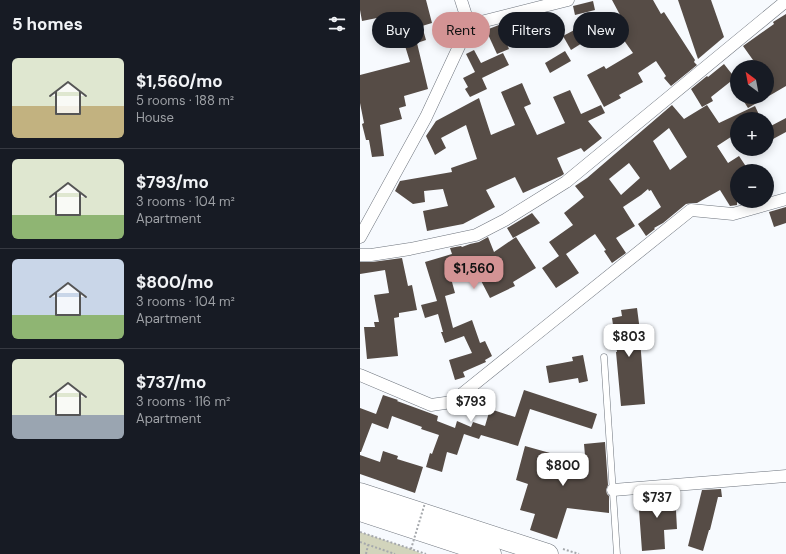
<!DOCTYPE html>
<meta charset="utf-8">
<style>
:root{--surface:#171b24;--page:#20242c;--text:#f1f3f6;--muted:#9ea1a6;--line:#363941;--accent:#d39394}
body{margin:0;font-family:"DM Sans",sans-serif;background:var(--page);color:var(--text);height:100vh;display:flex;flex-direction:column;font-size:15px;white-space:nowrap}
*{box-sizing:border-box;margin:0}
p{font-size:13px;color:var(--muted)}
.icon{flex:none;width:22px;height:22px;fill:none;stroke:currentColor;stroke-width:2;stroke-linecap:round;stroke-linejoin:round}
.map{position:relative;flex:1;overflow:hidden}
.drawer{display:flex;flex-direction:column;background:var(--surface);width:360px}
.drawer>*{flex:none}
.banner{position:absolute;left:12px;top:12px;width:354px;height:36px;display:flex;gap:8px}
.needle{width:26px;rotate:328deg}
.controls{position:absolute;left:370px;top:60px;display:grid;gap:8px}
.controls a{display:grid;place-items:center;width:44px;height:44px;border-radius:50%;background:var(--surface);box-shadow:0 2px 10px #0003;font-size:20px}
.price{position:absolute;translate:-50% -34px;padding:0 9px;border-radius:8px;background:#fff;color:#222;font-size:13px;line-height:26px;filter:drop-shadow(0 1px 2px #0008)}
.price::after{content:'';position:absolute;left:50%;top:24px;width:12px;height:9px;margin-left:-6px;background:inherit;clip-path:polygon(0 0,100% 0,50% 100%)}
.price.current{background:var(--accent);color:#111}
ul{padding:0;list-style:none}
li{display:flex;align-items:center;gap:12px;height:100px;padding:0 12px}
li+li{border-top:1px solid var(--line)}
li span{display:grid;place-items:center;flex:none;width:112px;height:80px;border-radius:6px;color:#555}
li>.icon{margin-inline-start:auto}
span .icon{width:48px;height:48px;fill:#fffc;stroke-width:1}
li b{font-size:17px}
h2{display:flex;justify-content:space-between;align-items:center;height:48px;padding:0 12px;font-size:17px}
.chip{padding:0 14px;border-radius:18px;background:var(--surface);box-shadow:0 2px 10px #0003;font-size:14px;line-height:36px}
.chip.current{background:var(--accent);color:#111}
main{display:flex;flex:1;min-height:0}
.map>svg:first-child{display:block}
</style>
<main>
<section class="drawer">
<h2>5 homes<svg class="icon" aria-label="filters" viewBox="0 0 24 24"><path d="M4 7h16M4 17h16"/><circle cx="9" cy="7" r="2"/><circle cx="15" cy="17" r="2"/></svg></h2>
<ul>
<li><span style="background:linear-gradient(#dfe7d0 60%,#c2b280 0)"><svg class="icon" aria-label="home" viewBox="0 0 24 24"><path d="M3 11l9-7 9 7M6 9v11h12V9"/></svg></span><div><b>$1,560/mo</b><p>5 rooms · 188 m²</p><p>House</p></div></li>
<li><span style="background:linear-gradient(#dfe7d0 70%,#8fb573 0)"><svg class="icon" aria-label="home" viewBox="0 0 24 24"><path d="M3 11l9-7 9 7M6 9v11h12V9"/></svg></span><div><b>$793/mo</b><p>3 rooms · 104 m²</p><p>Apartment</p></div></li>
<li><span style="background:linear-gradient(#c9d6e8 70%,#8fb573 0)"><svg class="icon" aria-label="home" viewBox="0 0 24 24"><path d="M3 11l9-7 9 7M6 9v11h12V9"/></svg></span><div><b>$800/mo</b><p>3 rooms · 104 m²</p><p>Apartment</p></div></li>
<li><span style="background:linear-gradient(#dfe7d0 70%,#9aa5b1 0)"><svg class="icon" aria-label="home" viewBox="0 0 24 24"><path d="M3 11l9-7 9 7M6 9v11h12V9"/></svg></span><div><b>$737/mo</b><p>3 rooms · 116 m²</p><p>Apartment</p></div></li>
</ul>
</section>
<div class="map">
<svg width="426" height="554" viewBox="0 0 426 554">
<rect width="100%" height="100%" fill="#f7fafe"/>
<polygon fill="#d2d4bc" points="0,532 51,549 62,554 0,554"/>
<g fill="#564c46" fill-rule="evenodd">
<polygon points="0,0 66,0 72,23 62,26 66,40 57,43 68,89 44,96 46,106 39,108 42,119 20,125 24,156 12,157 9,140 6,140 2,124 4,123 0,103 0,75 50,62 42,36 43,36 37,14 2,21 0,10"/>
<polygon points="252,0 293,0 301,14 304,12 335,60 334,62 337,65 311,86 304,78 306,76 296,61 278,73 283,82 259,95 261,98 244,107 227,75 244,66 246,69 273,53 258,32 266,26"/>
<polygon points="318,0 351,0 364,37 338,59"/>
<polygon points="233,1 235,10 215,15 213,6"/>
<polygon points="426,14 426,86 388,108 381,97 407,97 407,67 398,67 383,46 414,24 413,22"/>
<polygon points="181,15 183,26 160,31 158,20"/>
<polygon points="139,25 149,49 137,54 126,30"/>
<polygon points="220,27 227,40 211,50 203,36"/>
<polygon points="114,50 121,63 143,53 149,65 122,78 127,89 110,97 105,89 108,87 103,78 115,72 106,54"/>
<polygon points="205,51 211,61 190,73 185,63"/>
<polygon points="364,64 375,78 351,97 353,101 342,107 331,89 347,76 348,77"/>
<polygon points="162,83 171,104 164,107 177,135 205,123 193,97 210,90 221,114 241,105 245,113 228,121 242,138 224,152 221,148 197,158 204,174 201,176 163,193 155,177 126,190 135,207 103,224 67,231 63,211 88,206 83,189 64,191 65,202 53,204 35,191 40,181 92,172 91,168 117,159 106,125 81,138 86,148 75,155 66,136 76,121 119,98 131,135 155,125 141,92"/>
<path d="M312,105L324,119L347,105L359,123L395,106L401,119H377V133L357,146L368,163L379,156L389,171H377V205L370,206L360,190L337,203H332L326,204L303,223L294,228L295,229L286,236L278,224L301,207L291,190L289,191L288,189L281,195L263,207L275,226L256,238L266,253L252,263L244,251L246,250L235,234L206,254L219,273L196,288L182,268L199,256L189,242L213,225L204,213L224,197L215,186L227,178ZM309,128L327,157L310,170L293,141ZM269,163L280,178L261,195L249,179Z"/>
<polygon points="426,118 426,132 413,139 412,137 407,139 407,128"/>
<polygon points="426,207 426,223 414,227 409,212"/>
<polygon points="172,213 180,223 153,238 147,228"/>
<polygon points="128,237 134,252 156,237 176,268 153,282 155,286 130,298 117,273 92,282 95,293 85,296 93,328 112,320 120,343 125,341 132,356 125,360 126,362 103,372 105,377 95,380 89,360 112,353 104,336 85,343 81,332 83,332 78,314 65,318 61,305 77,301 65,262 92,254 90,248 101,246 102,247 110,244 119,242"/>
<polygon points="42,258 48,286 52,285 57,310 39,313 39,317 34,318 38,356 7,359 4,327 15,327 14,322 19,322 14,295 29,293 25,270 0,274 0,262 12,262"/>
<polygon points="277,308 281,339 280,339 285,404 261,406 256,352 257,352 252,318 262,316 261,310"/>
<polygon points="223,355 228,381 219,383 218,378 189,383 186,366 213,361 212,357"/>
<polygon points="164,390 237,414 232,429 170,409 158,446 121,435 119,439 104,434 97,455 87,452 82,472 66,467 70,453 72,454 79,435 61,429 62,427 32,416 28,429 12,423 1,452 0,452 0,408 16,414 23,395 38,400 37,401 78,416 77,421 95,428 97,421 111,427 113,422 125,426 130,409 155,417"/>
<polygon points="245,442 248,485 246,490 247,494 249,496 249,513 207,508 197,539 170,530 175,514 160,510 168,484 156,480 165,446 190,453 189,456 226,467 224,444"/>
<polygon points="23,451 38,456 37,459 63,467 55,493 0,474 0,455 20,462"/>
<polygon points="361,489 362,497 358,497 350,530 349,530 343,551 328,546 342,490"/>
<polygon points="315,492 317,529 304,530 305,549 282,551 278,496"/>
</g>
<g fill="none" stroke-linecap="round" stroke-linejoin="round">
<defs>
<polyline id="service" points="244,357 257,554"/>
<g id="minor">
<polyline points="109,25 208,0"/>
<polyline points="0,237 66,117 109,25 101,0"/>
<polyline points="0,255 11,255 50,249 116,235 145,220 206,182 426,1"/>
<polyline points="0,375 71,405 92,402 331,210 373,214 426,199"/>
<polyline points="253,490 426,476"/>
</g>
<g id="trunk">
<polyline points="0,493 188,554"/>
<polyline points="0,511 131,554"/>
</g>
</defs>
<use href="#service" stroke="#6e747d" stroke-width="7"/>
<use href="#minor" stroke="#6e747d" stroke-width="13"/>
<use href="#trunk" stroke="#6e747d" stroke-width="21"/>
<g stroke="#a5a8ac" stroke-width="2" stroke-dasharray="2 2" stroke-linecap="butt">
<polyline points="0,532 66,554"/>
<polyline points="0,542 35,554"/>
<polyline points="203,549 219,554"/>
<polyline points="6,554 8,545"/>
</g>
<use href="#service" stroke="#fff" stroke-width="6"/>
<use href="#minor" stroke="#fff" stroke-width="12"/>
<use href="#trunk" stroke="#fff" stroke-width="20"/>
<polyline stroke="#a5a8ac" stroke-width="2" stroke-dasharray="2 2" stroke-linecap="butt" points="51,549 65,503"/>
</g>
</svg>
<div class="controls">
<a><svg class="needle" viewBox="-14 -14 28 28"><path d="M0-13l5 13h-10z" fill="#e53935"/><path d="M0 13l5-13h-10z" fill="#9ea1a6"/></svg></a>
<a>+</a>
<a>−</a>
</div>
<b class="price current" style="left:114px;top:290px">$1,560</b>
<b class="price" style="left:269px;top:358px">$803</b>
<b class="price" style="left:111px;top:423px">$793</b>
<b class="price" style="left:203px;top:487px">$800</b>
<b class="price" style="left:297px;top:519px">$737</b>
<div class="banner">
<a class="chip">Buy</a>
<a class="chip current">Rent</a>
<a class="chip">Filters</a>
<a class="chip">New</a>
</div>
</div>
</main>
